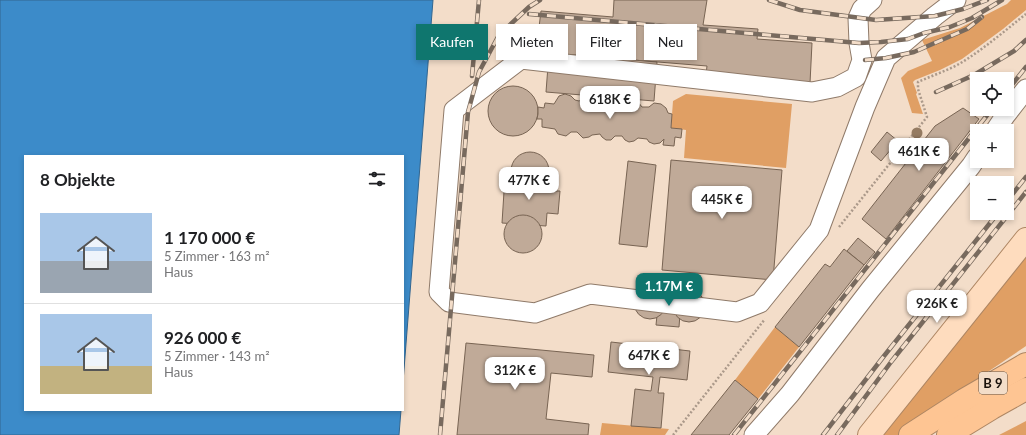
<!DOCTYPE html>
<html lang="de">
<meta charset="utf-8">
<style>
:root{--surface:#fff;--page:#f2f2f2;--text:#202124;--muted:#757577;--line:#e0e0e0;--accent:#0f766e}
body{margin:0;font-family:Lato,sans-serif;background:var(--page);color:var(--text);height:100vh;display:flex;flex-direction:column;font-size:15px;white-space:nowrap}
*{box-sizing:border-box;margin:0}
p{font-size:13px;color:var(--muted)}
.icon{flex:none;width:22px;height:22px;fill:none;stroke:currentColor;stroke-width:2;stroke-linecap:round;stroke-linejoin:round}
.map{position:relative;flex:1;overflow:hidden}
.panel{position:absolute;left:24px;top:155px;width:380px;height:256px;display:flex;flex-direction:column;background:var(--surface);border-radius:0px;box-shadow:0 2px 6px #0003}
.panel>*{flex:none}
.banner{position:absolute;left:416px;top:24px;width:380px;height:36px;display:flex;gap:8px}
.buttons{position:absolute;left:970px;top:72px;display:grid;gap:8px}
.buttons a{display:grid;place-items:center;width:44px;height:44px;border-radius:0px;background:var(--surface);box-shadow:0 2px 6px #0003;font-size:20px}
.price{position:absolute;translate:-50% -34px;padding:0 9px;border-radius:8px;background:#fff;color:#222;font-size:13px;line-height:26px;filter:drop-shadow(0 1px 2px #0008)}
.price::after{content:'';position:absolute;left:50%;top:24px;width:12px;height:9px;margin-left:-6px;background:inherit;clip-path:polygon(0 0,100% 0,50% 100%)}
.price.current{background:var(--accent);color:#fff}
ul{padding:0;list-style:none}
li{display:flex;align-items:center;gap:12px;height:100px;padding:0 16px}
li+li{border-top:1px solid var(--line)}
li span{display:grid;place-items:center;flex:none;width:112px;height:80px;border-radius:0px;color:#555}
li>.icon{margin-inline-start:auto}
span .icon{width:48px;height:48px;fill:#fffc;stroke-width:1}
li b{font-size:17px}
h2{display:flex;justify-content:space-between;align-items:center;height:48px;padding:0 16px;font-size:17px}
.tag{padding:0 14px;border-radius:0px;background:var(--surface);box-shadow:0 2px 6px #0003;font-size:14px;line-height:36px}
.tag.current{background:var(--accent);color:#fff}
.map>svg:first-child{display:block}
</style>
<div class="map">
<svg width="1026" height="435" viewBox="0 0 1026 435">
<rect width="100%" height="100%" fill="#f3ddc9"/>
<g fill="#e09f64">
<polygon points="1011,0 1026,0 1026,10 1003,29 962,59 940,70 915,80 913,82 917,93 916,94 923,114 912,113 901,78 908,71 932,61 922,40 960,28 1007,4"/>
<polygon points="686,94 792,104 786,168 684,158 686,130 671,128 673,101"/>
<polygon points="1026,252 1026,346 930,411 898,435 883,435"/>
<polygon points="775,327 799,347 758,399 735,380"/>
<polygon points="1026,421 1026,435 999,435"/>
<polygon points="602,423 669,429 665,435 600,435"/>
</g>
<polygon fill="#3c8bc9" stroke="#326690" points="0,0 433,0 403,382 403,156 25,156 25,410 401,410 399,435 0,435"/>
<g fill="#c0aa98" stroke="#786453">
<polygon points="614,0 707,0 703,25 758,29 757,39 812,43 810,83 706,74 707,66 536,52 541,11 613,17"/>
<polygon points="549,53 657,62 654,101 546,92"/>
<circle cx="513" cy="111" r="25"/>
<polygon points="565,94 571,96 575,100 579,101 585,98 591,97 595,99 597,102 603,103 606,99 610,99 615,100 619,105 625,105 628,102 634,101 638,102 642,107 649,107 654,103 661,104 666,108 668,113 672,114 671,128 682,129 681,138 675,137 674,146 663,145 664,139 660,143 654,144 649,142 647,139 638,138 634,141 629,142 625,140 622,136 615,136 611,140 606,140 602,137 600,134 592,135 589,137 583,138 577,132 571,132 566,136 558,134 555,129 542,127 542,119 537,119 538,114 538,107 544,108 545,103 554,104 559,96"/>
<polygon points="963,108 979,119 886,239 862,219 935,126"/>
<polygon points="887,132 898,141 881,161 871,152"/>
<circle cx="530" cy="171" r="19"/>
<polygon points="671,160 782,170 773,280 662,270"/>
<polygon points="628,161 656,165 647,247 619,244"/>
<polygon points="505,176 550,179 550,191 560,191 558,214 547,213 546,226 502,223"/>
<circle cx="523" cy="234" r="19"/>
<polygon points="858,238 875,252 864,265 847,251"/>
<polygon points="844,249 864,265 799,347 775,327 825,264 830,267"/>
<polygon points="660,286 682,288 679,327 656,325"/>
<circle cx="650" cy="303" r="16"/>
<circle cx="689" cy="306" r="16"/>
<polygon points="611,342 690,351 687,380 660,377 658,393 664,393 661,428 631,426 635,389 651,391 653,377 608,372"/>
<polygon points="466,343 594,355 592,377 551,373 546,419 589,424 588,435 457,435"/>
<polygon points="735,380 758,399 729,435 691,435"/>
</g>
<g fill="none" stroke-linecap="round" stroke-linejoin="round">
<defs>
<g id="minor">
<polyline points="872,0 862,9 858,18 859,43 862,60 856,77 837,87 812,92 521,59 454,110 439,292 449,302 535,313 590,294 737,312 760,303 819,230 865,107 886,58 935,16 956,0"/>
<polyline points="995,131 1005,116 1026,89"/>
<polyline points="754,435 790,394 870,290 971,166 977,157"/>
</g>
<polyline id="major" points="869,435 1026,239"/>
<g id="highway">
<polyline points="910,435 964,400 1026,364"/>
<polyline points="948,435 992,408 1026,389"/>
</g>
</defs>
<use href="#minor" stroke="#8f7a69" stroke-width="21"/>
<use href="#major" stroke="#ae8663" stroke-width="24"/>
<use href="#highway" stroke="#ae8663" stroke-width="24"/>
<g stroke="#ab998a" stroke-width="2.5" stroke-dasharray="2 2" stroke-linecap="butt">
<path d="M839,227L927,117L918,89V82C933,75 950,70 964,61C986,47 1006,30 1026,14"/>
<polyline points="673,435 765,319"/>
</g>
<use href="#minor" stroke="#fff" stroke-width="19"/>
<use href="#major" stroke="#fedcbe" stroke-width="22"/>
<use href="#highway" stroke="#fec593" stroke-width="22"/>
<defs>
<g id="rail">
<polyline points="769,0 800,10 876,20 935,16 963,9 987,0"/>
<polyline points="529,14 859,43 881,42 908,39 924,33 950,27 972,18 1002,0"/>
<polyline points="865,60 886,58 914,52 967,29 982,17"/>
<polyline points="472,76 479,0"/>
<polyline points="1007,91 1026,67"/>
<polyline points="936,92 974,75 1014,51 1026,40"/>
<polyline points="1007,201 1026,177"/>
<polyline points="440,435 468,112 479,72 499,35 529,7 540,0"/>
<polyline points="734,435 992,109"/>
<polyline points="823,435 884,356 998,213"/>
<polyline points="837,435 891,362 1026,192"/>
</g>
</defs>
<use href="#rail" stroke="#786a5e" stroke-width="4.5"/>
<use href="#rail" stroke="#f3ddc9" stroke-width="3" stroke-dasharray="9" stroke-linecap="butt"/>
</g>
<circle fill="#957b62" cx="917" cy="133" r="5.5"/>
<g text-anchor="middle" stroke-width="4" stroke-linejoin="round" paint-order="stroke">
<rect fill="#f3ddc9" stroke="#5a4e44" stroke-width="1" x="979" y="372" width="28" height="22" rx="3"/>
<g font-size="13" font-weight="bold" fill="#19110b">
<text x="993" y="388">B 9</text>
</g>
</g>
</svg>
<div class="buttons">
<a><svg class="icon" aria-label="locate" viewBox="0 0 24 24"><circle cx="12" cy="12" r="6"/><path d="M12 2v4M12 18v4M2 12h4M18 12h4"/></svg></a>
<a>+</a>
<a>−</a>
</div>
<b class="price" style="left:610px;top:120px">618K €</b>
<b class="price" style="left:919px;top:172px">461K €</b>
<b class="price" style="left:529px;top:201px">477K €</b>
<b class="price" style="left:722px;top:220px">445K €</b>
<b class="price current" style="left:669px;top:307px">1.17M €</b>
<b class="price" style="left:937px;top:324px">926K €</b>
<b class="price" style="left:649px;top:376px">647K €</b>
<b class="price" style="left:515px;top:391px">312K €</b>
<div class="banner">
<a class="tag current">Kaufen</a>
<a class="tag">Mieten</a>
<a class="tag">Filter</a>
<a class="tag">Neu</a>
</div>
<section class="panel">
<h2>8 Objekte<svg class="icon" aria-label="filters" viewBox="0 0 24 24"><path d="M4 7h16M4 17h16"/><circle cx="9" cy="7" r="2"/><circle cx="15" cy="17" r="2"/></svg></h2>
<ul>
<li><span style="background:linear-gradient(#a9c7e8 60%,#9aa5b1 0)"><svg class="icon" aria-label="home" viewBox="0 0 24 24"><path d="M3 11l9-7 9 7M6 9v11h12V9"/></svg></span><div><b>1 170 000 €</b><p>5 Zimmer · 163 m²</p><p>Haus</p></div></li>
<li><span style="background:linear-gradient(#a9c7e8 65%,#c2b280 0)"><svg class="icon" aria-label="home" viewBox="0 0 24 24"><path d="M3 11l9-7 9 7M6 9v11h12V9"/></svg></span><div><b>926 000 €</b><p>5 Zimmer · 143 m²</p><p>Haus</p></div></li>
</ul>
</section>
</div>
